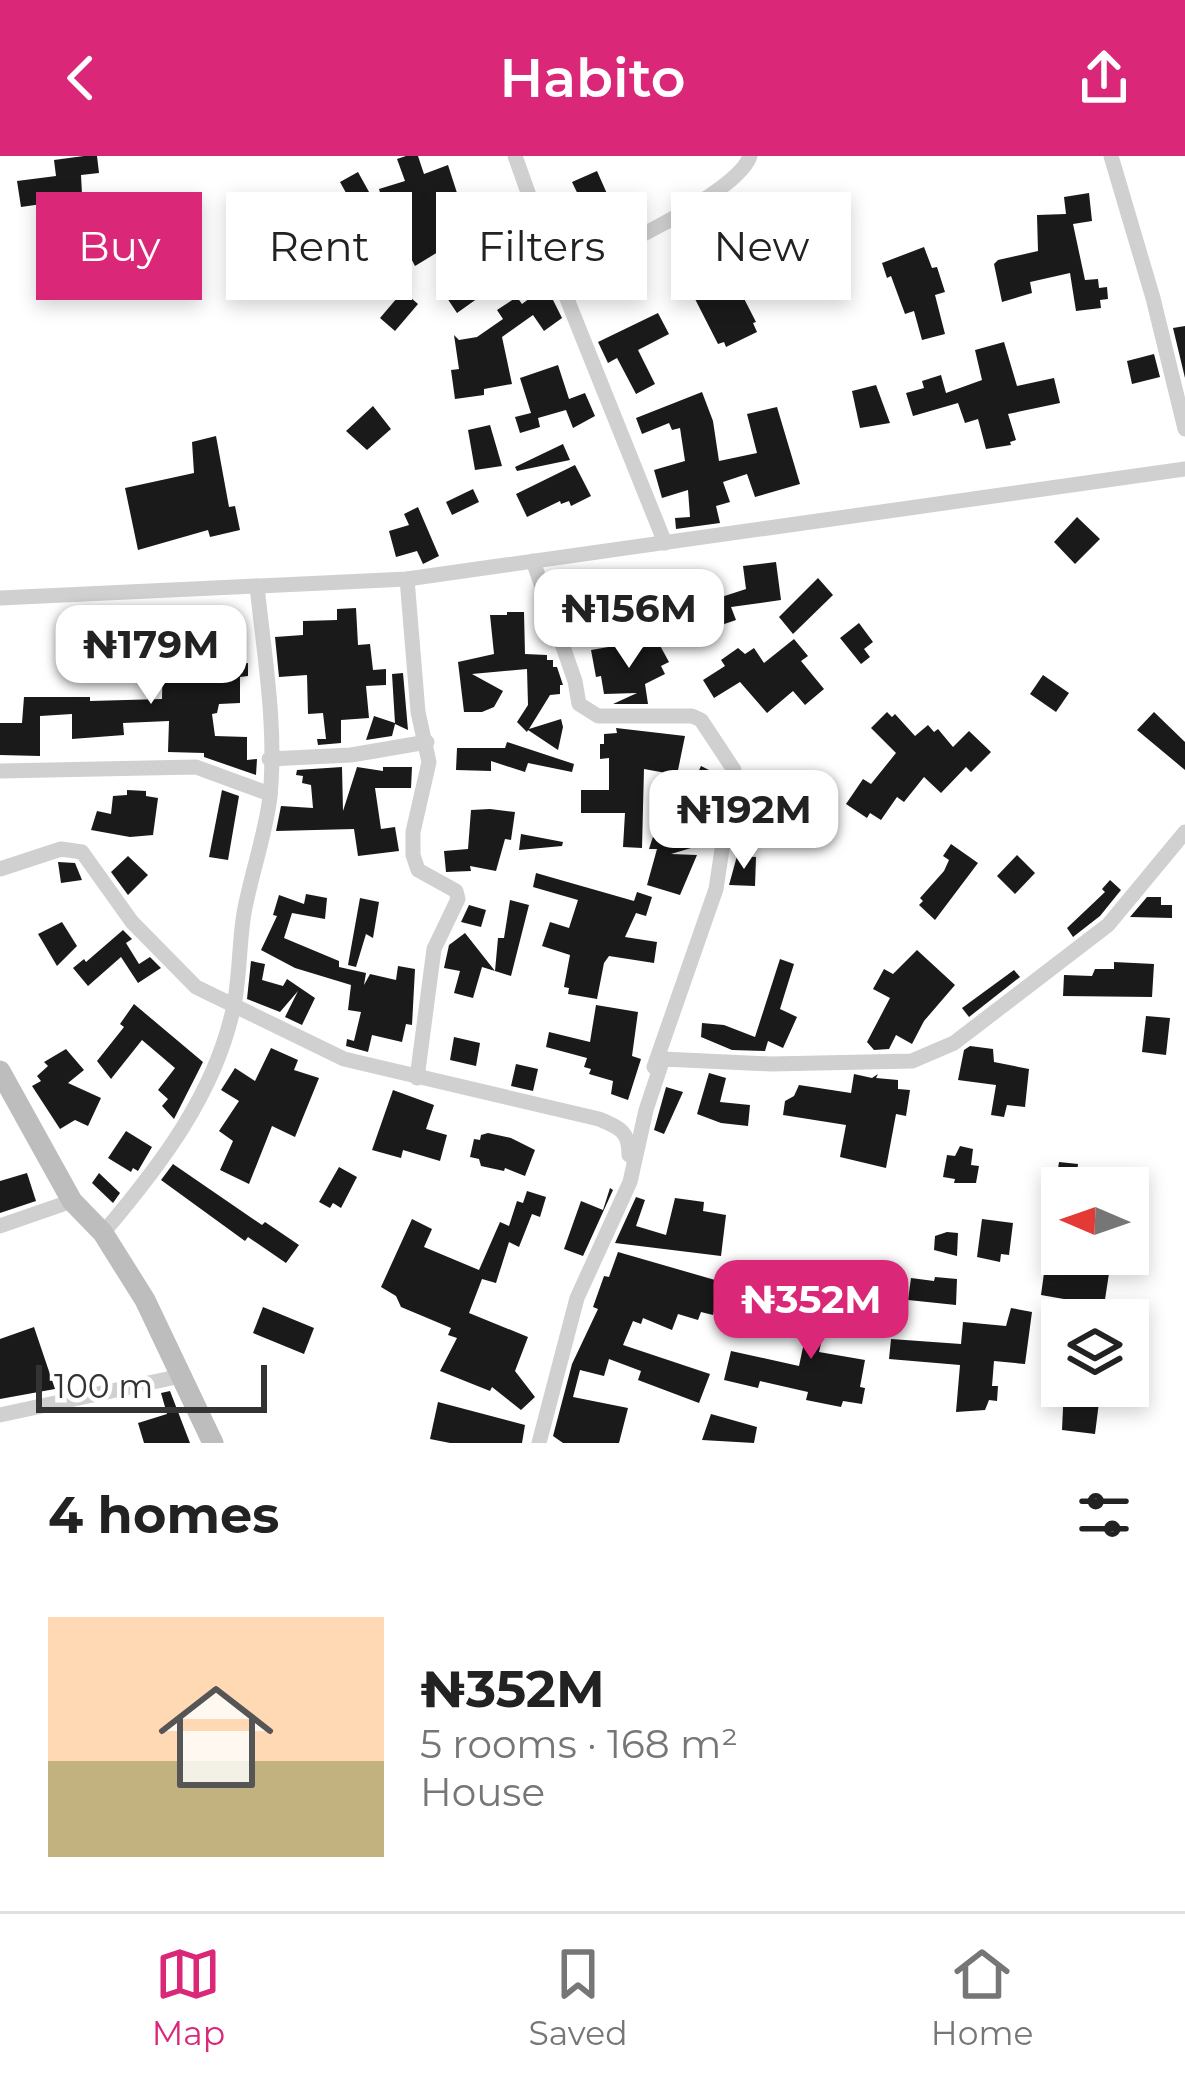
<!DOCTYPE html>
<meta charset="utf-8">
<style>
:root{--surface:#fff;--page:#f2f2f2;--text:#222;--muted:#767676;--line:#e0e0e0;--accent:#db2777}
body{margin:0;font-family:Montserrat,sans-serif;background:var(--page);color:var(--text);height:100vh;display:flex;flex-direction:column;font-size:45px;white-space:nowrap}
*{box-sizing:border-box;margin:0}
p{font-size:39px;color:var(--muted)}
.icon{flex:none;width:66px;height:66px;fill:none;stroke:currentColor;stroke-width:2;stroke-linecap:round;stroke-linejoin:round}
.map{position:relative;height:1287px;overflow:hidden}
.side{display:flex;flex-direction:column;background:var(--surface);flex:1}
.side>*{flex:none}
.top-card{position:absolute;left:36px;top:36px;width:1113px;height:108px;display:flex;gap:24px}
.needle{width:78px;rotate:272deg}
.controls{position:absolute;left:1041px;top:1011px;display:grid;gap:24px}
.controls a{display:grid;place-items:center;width:108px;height:108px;border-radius:0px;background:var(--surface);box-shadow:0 6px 18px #0003;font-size:60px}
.scale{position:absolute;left:36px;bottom:30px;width:231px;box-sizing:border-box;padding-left:12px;border:6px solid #333;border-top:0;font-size:33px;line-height:42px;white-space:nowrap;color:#333;-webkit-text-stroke:9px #fff;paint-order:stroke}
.price{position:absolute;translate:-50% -102px;padding:0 27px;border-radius:24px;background:#fff;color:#222;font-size:39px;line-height:78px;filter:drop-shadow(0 3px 6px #0008)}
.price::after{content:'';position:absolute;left:50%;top:72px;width:36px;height:27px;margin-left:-18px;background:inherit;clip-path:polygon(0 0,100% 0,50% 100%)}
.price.selected{background:var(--accent);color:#fff}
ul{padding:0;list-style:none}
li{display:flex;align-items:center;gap:36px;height:300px;padding:0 48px}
li span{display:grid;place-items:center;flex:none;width:336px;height:240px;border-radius:0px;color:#555}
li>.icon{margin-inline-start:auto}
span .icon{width:144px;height:144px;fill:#fffc;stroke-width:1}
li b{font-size:51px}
h2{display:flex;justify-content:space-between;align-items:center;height:144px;padding:0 48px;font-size:51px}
.chip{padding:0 42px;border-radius:0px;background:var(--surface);box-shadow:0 6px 18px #0003;font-size:42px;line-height:108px}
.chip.selected{background:var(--accent);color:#fff}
header{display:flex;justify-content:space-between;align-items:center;height:156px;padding:0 48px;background:var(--accent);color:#fff;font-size:54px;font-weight:600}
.tab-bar{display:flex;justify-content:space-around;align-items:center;height:168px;border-top:3px solid var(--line);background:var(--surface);font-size:33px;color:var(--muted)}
.tab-bar a{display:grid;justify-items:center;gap:6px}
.tab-bar .selected{color:var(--accent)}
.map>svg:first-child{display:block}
</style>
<header><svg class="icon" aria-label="back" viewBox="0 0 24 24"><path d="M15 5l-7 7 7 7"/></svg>Habito<svg class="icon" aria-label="share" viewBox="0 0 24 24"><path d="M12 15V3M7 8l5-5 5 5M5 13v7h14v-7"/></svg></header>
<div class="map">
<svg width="1185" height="1287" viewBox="0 0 1185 1287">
<rect width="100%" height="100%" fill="#fff"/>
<g fill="#1a1a1a">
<polygon points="84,0 97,0 99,17 81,19 82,38 48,41 49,47 21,51 17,25 56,20 54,4"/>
<polygon points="406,0 418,0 424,18 448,9 458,40 445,45 461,82 415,110 403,87 395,91 379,33 405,25 397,3"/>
<polygon points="597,15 608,40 584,51 572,26"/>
<polygon points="358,16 374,45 356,55 340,26"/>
<polygon points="1089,37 1092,65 1073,68 1085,124 1098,123 1099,132 1107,131 1108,143 1100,144 1101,152 1076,155 1070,117 1030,126 1032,137 1002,146 994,108 998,104 1038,95 1037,59 1066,58 1064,41"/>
<polygon points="773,59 781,91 753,98 750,87 713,98 708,71"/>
<polygon points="316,72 338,92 323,107 302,86"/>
<polygon points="479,75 494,99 470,114 455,91"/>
<polygon points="924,91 932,112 937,111 945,136 935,139 945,178 922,184 914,155 905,158 891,120 887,122 882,107"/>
<polygon points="630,98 641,120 615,134 609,123 585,135 579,122"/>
<polygon points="712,103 723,128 734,123 756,166 753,167 757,176 726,191 724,186 718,188 695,143 701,140 692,111"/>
<polygon points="377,106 388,116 362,144 352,134"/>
<polygon points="467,124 478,142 457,157 445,139"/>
<polygon points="546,130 562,162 544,175 533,159 502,181 512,228 484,233 484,239 455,243 451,214 459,213 454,179 459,184 477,181 503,163 497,154 517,141 522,148"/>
<polygon points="403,135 418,148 395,175 380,162"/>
<polygon points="658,157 669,178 638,194 655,228 636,238 617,202 608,207 598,186"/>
<polygon points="1185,170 1185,222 1173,172"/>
<polygon points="1004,186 1017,230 1054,222 1060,247 1008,258 1016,284 1010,286 1011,289 986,293 978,263 965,267 958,247 913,260 906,237 924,232 922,225 941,219 946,237 982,224 975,194"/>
<polygon points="1154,198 1160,221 1132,228 1127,205"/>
<polygon points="558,209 569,243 585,237 595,260 573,272 566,254 538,262 540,271 520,277 515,261 531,257 520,222"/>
<polygon points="876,229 890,267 860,272 852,235"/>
<polygon points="702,236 713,265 719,305 757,297 747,258 777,251 800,328 755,341 747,318 723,326 730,346 716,350 720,367 676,373 675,362 690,361 688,334 662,342 654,314 685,305 680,272 672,274 669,267 642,278 636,262"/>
<polygon points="373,250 391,273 367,294 346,275"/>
<polygon points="490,269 502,310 475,314 468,274"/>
<polygon points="216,280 229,351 235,350 240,374 210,381 208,374 138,394 125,332 194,317 192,286"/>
<polygon points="563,288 570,304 517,315 515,311"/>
<polygon points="575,309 591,340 571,350 569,345 561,348 560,345 527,361 516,338"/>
<polygon points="473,333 479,346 452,359 446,346"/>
<polygon points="418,351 439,400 423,408 417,395 396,401 389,375 409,369 404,358"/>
<polygon points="1077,361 1100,383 1075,408 1054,386"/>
<polygon points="776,406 781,444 731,451 736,464 704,475 697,449 746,433 743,410"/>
<polygon points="607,416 612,447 592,450 591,444 588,445 585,419"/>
<polygon points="818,422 833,439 793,478 779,461"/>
<polygon points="356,452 358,489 370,488 373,514 386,513 386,529 366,530 369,562 341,564 341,587 318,589 317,583 326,583 323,557 308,558 307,519 279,521 275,481 303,479 303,465 337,464 337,453"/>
<polygon points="507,456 524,456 525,498 547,499 547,504 553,504 553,511 557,511 563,529 560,529 560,538 550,539 529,573 561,563 563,571 558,594 528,574 527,576 517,566 528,549 527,513 472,518 503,535 494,551 482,556 464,556 458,506 494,498 490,459 507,459"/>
<polygon points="859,467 873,486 864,493 870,501 861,508 840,482"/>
<polygon points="182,472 180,503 215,502 215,496 240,496 240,508 248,507 248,520 240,521 240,547 219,548 217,557 212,558 215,580 247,581 247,604 257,603 256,619 204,601 204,597 168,596 169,565 123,567 124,579 72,583 72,558 40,560 40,600 0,599 0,567 22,567 24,541 90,541 90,545 162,543 163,488 132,489 132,473"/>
<polygon points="794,483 808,500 801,505 824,533 805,549 793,535 767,557 740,526 714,542 703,524 725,510 721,504 738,492 745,498 754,492 764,507"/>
<polygon points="657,484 669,506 661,510 665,518 645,528 648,548 613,548 637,537 604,538 601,520 596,521 591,494 620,489 623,502"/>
<polygon points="403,517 408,574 395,568 392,580 366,584 374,560 395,567 392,518"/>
<polygon points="1043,519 1069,537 1056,556 1030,538"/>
<polygon points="887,556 892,561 895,558 915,580 928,569 934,576 938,573 953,591 969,575 991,596 971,616 966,611 941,637 924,621 904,646 897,641 881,664 870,657 867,662 846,648 863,623 871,628 896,597 871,572"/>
<polygon points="1154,556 1185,586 1185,614 1137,574"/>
<polygon points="616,572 685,580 677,619 644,613 642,692 623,691 625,657 581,657 581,634 609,634 609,602 600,603 600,588 604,588 604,578 617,577"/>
<polygon points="507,586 574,608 572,616 528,607 525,616 491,605 491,615 456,614 457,592 505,592"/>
<polygon points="701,610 721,620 717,648 714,654 695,644 684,677 711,686 671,698 697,699 680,739 647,729 657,693 649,693 664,647 671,649 668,679"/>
<polygon points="342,611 343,655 357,611 383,615 383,611 412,611 411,632 375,632 381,673 395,671 399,695 358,700 354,673 276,675 281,650 313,652 311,629 302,627 303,620 296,619 297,614"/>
<polygon points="127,634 146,635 146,640 158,642 153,679 130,681 91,674 97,655 111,658 113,640 127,639"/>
<polygon points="222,634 239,640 228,704 209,701"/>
<polygon points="490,653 515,656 511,684 505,683 496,715 470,710 471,715 446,716 444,695 468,693 471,654"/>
<polygon points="754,654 758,668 736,679 739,659"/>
<polygon points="521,678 563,686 562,690 519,694"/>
<polygon points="951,688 978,707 935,764 919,749 923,745 920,742 944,715 949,704 943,700"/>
<polygon points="1017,699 1035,717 1015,738 997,720"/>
<polygon points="128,700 148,719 128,739 111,716"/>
<polygon points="737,700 756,701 755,730 729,729"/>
<polygon points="58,706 75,707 82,724 61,727"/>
<polygon points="536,717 634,745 637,736 652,741 646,760 636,757 625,781 657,786 654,807 609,800 604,807 597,843 568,838 569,832 564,831 570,799 542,790 550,766 569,772 578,744 533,731"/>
<polygon points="1110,724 1121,734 1100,760 1073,781 1067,772 1105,736 1102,733"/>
<polygon points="306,738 327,742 325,763 292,757 284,782 339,805 339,811 366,817 364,829 370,818 396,824 398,810 415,813 412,869 406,868 402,886 372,879 368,896 346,890 347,883 354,885 361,856 348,854 351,829 295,812 261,794 277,760 273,759 279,739 304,748"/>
<polygon points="1147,741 1161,741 1161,749 1172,749 1172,762 1130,761"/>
<polygon points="360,742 379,746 373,782 366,778 356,811 348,809"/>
<polygon points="510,744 529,749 511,820 495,815 498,782 504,782"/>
<polygon points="469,749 486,754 481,771 461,766"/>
<polygon points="62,766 77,790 57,810 38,778"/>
<polygon points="123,774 132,783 126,787 139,808 150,801 161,812 138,827 121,801 88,830 73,812 84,803 86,806"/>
<polygon points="465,777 495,815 482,811 473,842 454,837 460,815 444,812 449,789"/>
<polygon points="917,794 955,829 924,865 912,888 896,879 889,893 874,894 867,886 890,842 873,833 884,813 893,818"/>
<polygon points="780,803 794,808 780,853 797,861 783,892 768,885 765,895 732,894 701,881 702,867 724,869 755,881"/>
<polygon points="251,805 265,808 262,824 283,830 287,823 315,842 302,869 285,861 298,835 280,856 247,843"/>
<polygon points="1114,806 1154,808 1152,841 1063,840 1064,819 1092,820 1095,813 1114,813"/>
<polygon points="1014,814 1020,821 969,861 962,852"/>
<polygon points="134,848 203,906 174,963 162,950 168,943 158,934 175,912 142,884 111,923 97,905 124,871 120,868"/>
<polygon points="596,849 638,856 632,900 641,903 628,944 611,938 613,925 589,918 591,913 584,911 587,902 546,891 549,876 590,886"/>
<polygon points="1146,860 1170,862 1166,899 1142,896"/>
<polygon points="454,881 480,887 476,910 450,904"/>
<polygon points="970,890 993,893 994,906 1029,913 1025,951 1007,949 1004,961 991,959 996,929 958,924 964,894"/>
<polygon points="271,892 298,904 294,914 319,922 295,981 272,970 249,1028 220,1014 233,985 219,975 239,945 221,934 235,912 255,925"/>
<polygon points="66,893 84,914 68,927 101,942 88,970 75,964 60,973 32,930 41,925 37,920 48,910 44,906"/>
<polygon points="516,908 538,913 533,935 511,930"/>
<polygon points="709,917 726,922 720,946 750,949 748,970 721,967 697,958"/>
<polygon points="854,918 872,922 878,918 876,922 898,924 898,933 910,934 906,960 896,958 886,1012 840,1001 846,969 783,959 785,945 794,940 799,929 851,937"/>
<polygon points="666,931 683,936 664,978 654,974"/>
<polygon points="393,934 434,949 426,973 447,979 440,1005 403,994 401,1002 372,994"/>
<polygon points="126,975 152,991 138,1015 133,1012 131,1016 108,1002"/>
<polygon points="488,977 511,982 535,994 525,1020 505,1012 504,1015 481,1010 479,1003 470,1001 474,983 480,984 481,979"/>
<polygon points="960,990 973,993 971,1009 979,1010 976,1027 954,1027 955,1023 943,1021 947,999 955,1000"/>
<polygon points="1059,1006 1078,1008 1075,1032 1055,1032"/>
<polygon points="173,1008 262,1069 265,1066 299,1089 286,1107 248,1081 245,1085 161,1024"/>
<polygon points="339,1011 357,1021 341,1052 333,1047 330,1052 319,1046"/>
<polygon points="27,1017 36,1045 0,1057 0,1025"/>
<polygon points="99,1017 120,1037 113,1047 92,1027"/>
<polygon points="610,1032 613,1034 583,1100 564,1093 581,1045 603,1054"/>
<polygon points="527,1035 546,1041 540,1061 532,1058 519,1091 509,1086 496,1127 482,1123 469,1157 528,1181 515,1215 535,1241 521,1254 492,1231 490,1235 440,1215 457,1182 448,1179 451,1172 401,1151 396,1140 381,1131 412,1063 432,1073 424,1091 479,1114 500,1066 509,1070 517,1045 523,1047"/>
<polygon points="636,1041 645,1044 636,1070 666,1079 675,1042 704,1046 703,1055 726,1059 721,1100 615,1087"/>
<polygon points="1054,1044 1062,1045 1062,1098 1112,1098 1104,1150 1041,1139"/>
<polygon points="982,1063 1013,1067 1009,1099 1001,1098 1000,1106 977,1101"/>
<polygon points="947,1076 958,1077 957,1100 934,1094 935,1080"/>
<polygon points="618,1096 722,1126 713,1159 701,1156 698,1164 678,1158 672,1174 643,1162 641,1168 633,1165 623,1189 710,1218 699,1247 638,1224 641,1215 609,1203 604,1220 580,1214 573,1241 628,1252 619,1287 563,1287 553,1280 572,1208 598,1153 593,1151 604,1120 609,1121"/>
<polygon points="935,1121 957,1123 956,1149 908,1144 911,1122 934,1125"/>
<polygon points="813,1144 868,1156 862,1180 825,1171 819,1196 865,1204 860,1231 865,1232 862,1248 843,1245 841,1251 806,1244 808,1236 760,1225 758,1232 724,1224 731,1195 799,1210"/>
<polygon points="263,1151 314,1172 304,1198 253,1177"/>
<polygon points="1011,1152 1032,1156 1025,1208 994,1205 992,1230 998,1230 997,1245 989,1244 985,1254 956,1256 960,1209 889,1203 891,1183 961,1188 963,1166 1006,1170"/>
<polygon points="34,1171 55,1233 0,1243 0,1183"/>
<polygon points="1128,1198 1147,1200 1142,1234 1128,1232"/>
<polygon points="1064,1230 1101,1230 1095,1278 1062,1274"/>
<polygon points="170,1235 190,1287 144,1287 138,1267 167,1258 161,1237"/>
<polygon points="438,1246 525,1269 522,1287 450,1287 430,1283"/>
<polygon points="711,1258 757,1271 754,1287 702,1284"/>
</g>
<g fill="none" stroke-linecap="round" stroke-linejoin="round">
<g stroke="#d0d0d0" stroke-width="15">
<polyline points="515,0 557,118 665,387"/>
<polyline points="1111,0 1153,142 1185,273"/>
<path d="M557,118C597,102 738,38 750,0"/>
<polyline points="533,405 575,525 579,548 598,560 692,560 701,564 734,614 716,733 654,911"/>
<polyline points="407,423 418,556 429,606 413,676 413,699 418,714 456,735 458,743 434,793 417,922"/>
<polyline points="0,442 407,423 1185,313"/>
<polyline points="269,603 351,599 427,586"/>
<polyline points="0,615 196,611 270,638"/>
<path d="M0,713L61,693L82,696L132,766L196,831L344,903L599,963C620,972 629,975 629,999"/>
<polyline points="0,1070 72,1045"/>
<path d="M103,1077C160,1010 216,937 234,849C240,819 239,787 244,757C251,719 265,680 270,641C277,572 264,498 257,430"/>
<polyline points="0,1259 181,1220"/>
<polyline points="539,1287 577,1142 630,1026 646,954 663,903 771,908 912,905 954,887 1108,769 1185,676"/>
</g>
<polyline stroke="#bdbdbd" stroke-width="21" points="0,915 72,1045 103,1077 145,1144 213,1287"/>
</g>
</svg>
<div class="controls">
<a><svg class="needle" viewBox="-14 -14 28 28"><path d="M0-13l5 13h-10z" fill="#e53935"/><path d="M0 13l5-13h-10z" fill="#767676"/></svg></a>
<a><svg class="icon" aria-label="layers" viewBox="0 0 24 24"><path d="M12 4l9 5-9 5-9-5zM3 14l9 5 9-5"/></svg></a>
</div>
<div class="scale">100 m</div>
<b class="price" style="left:629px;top:515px">₦156M</b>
<b class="price" style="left:151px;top:551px">₦179M</b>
<b class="price" style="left:744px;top:716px">₦192M</b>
<b class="price selected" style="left:811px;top:1206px">₦352M</b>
<div class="top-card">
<a class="chip selected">Buy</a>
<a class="chip">Rent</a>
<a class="chip">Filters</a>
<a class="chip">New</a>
</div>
</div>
<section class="side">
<h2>4 homes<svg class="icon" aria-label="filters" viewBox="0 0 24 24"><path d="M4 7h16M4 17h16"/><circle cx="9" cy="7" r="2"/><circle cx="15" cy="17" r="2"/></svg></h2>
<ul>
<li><span style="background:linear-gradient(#ffd9b3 60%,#c2b280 0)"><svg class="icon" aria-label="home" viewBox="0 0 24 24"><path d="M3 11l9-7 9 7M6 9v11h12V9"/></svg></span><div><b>₦352M</b><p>5 rooms · 168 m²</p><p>House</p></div></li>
</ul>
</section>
<nav class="tab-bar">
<a class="selected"><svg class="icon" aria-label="map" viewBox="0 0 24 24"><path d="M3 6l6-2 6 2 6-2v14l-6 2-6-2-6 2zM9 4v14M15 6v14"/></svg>Map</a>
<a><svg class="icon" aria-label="saved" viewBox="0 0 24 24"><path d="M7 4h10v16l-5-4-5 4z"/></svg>Saved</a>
<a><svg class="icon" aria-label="home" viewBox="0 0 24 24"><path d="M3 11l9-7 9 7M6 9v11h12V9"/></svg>Home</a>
</nav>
